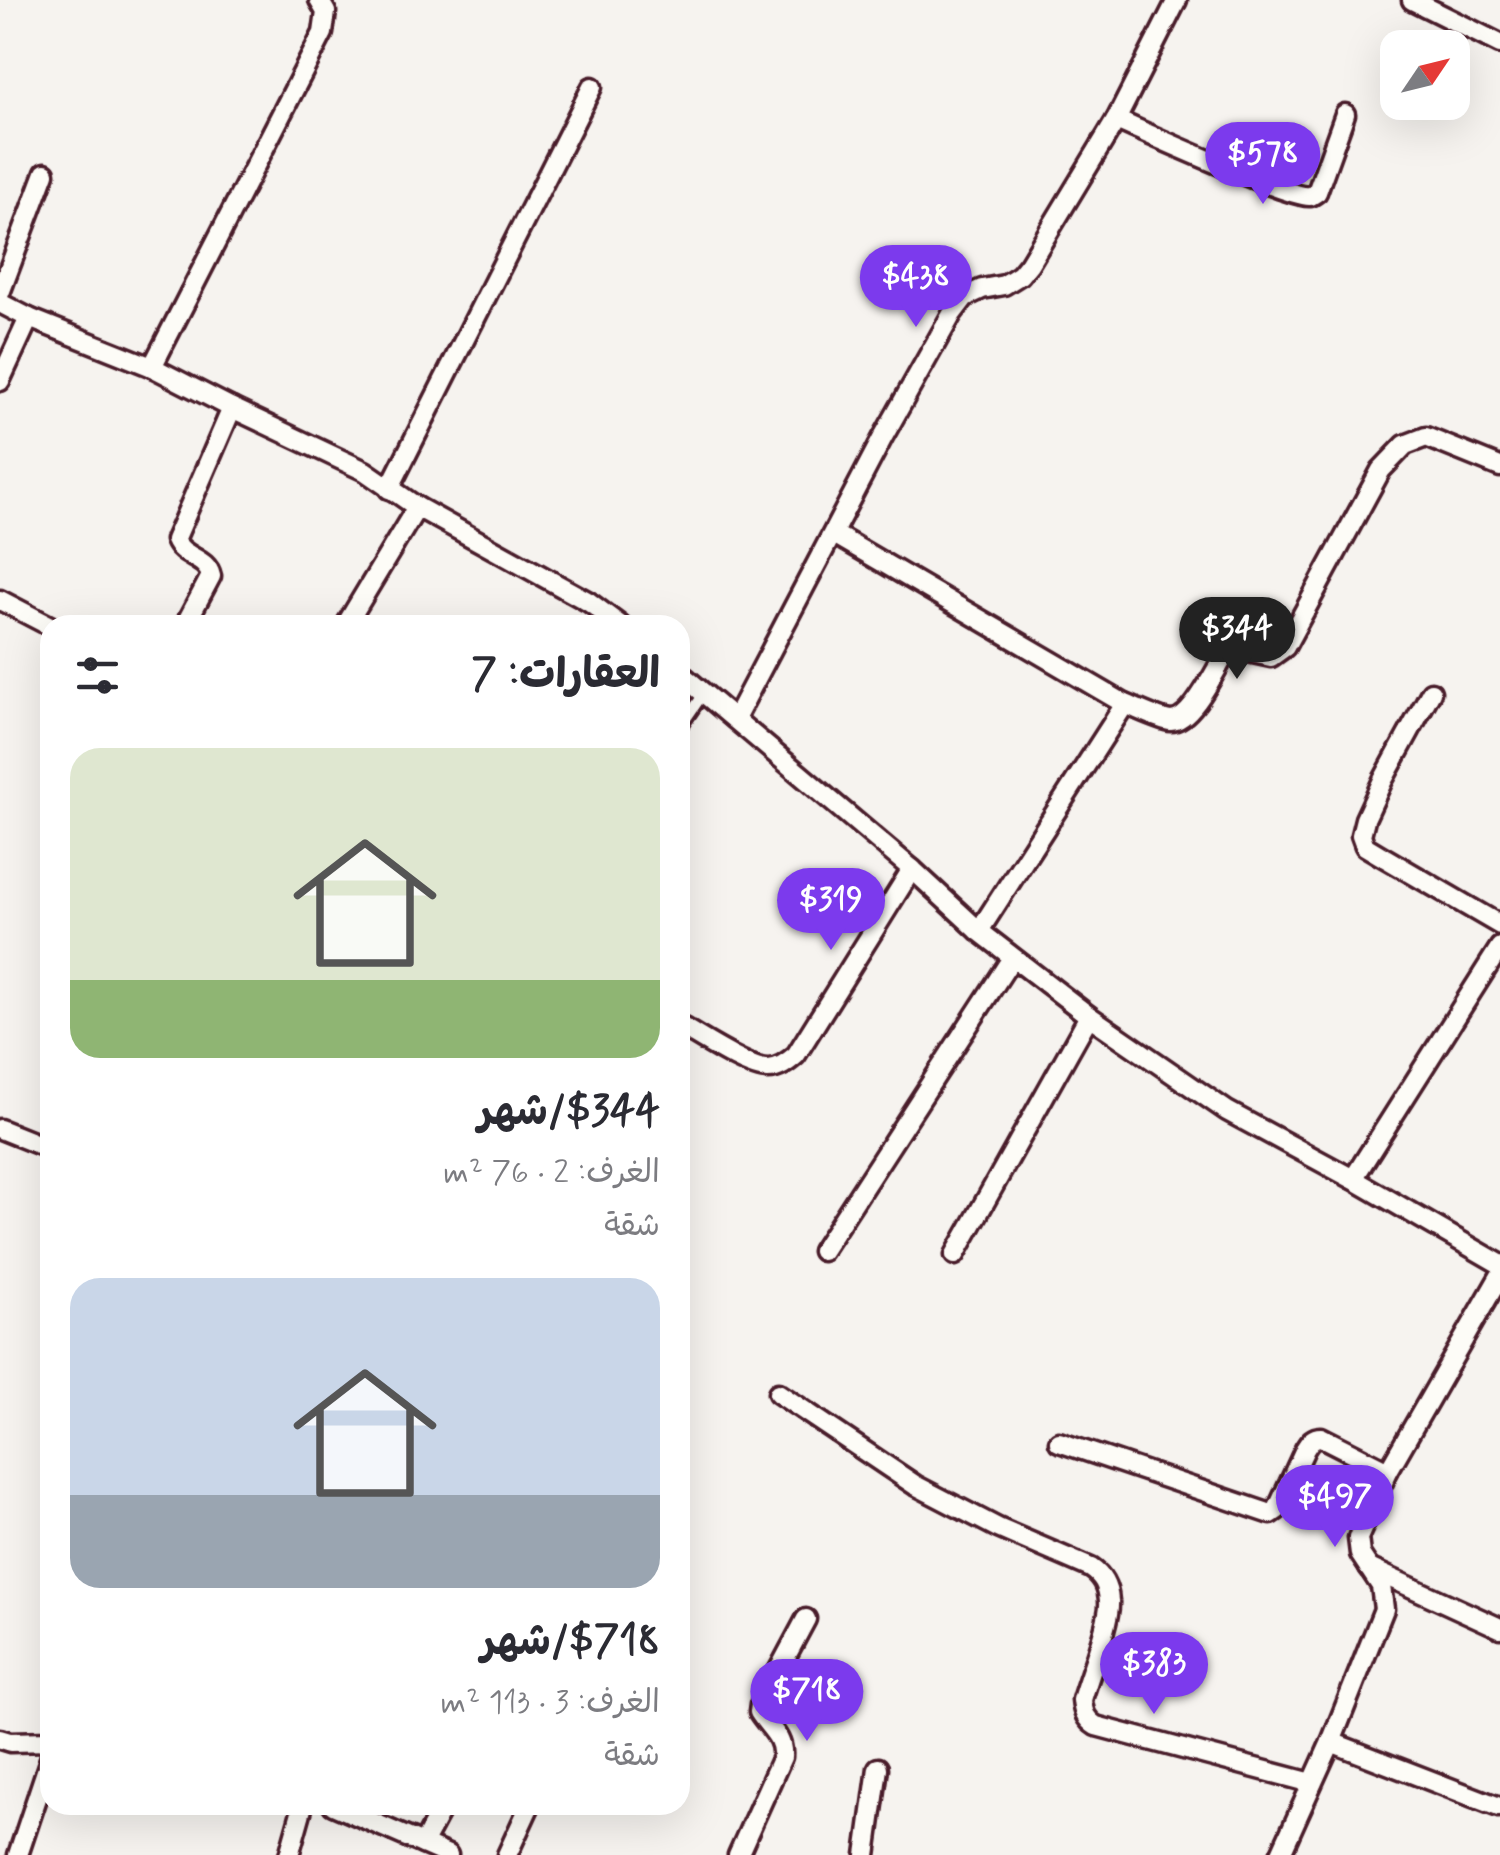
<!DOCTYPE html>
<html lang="ar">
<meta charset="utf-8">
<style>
:root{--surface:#fff;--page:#f2f2f3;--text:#2b2b33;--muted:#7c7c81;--accent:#7c3aed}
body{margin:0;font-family:Mynerve,"Playpen Sans Arabic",sans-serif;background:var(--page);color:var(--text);direction:rtl;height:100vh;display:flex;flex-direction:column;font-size:38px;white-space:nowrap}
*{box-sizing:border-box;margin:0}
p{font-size:32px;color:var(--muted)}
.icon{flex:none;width:55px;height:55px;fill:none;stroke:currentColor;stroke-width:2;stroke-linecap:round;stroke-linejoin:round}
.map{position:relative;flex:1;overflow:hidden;direction:ltr}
.side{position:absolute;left:40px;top:615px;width:650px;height:1200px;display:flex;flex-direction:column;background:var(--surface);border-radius:30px;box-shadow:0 10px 40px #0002;direction:rtl}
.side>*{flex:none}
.needle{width:65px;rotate:55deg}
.buttons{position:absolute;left:1380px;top:30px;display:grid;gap:20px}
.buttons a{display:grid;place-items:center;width:90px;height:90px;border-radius:20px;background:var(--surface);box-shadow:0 10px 40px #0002;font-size:50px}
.price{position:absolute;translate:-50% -85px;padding:0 22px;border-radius:35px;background:var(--accent);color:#fff;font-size:32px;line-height:65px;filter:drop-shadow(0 2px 5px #0008)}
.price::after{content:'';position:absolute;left:50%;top:60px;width:30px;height:22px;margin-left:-15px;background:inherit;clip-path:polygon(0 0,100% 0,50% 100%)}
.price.current{background:#222;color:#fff}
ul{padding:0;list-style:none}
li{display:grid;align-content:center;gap:20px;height:530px;padding:0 30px}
li span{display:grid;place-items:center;height:310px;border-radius:30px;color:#555}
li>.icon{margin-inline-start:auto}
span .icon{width:180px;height:180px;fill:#fffc;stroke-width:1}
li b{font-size:42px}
h2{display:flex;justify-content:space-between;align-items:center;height:120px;padding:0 30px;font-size:42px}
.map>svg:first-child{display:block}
</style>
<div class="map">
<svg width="1500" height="1855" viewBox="0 0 1500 1855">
<rect width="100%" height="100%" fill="#f6f3ef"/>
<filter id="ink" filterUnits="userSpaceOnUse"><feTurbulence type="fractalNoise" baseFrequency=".01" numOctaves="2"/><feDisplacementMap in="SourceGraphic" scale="20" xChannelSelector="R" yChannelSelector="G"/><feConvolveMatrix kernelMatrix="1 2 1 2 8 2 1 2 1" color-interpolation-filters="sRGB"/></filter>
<g filter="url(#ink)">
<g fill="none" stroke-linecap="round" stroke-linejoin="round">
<defs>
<polyline id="service" points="680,728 704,693"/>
<g id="minor">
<polyline points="1412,0 1500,44"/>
<path d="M1116,120C1142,131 1294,200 1310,196C1312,196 1314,194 1317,192L1345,114"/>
<polyline points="0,293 45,173"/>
<polyline points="0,303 29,318 152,367 232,408 365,471 417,507 589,602 620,625"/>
<polyline points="152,367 323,33 326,12 319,0"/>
<polyline points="0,381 29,318"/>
<polyline points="389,489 592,87"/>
<polyline points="834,534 1125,704"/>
<polyline points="0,600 50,626"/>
<path d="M185,625L211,576C207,557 182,558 175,540L232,408"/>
<polyline points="346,625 417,507"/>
<polyline points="680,673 912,869 979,931 1089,1016 1227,1111 1353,1179 1500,1264"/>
<polyline points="1431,692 1383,780 1365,819 1361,835 1365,846 1380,855 1500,925"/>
<polyline points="735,719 883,437 952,314 965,297 982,289 1004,285 1020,275 1029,264 1116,120 1177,0"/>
<path d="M979,931L1125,704C1136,708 1160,720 1171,721C1192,721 1216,669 1226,653L1239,650L1271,657L1285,647L1381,470L1405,445L1426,437L1500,467"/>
<path d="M680,1026C700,1037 747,1069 768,1069C779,1069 788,1062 796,1055L912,869"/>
<polyline points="0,1129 50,1149"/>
<polyline points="1353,1179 1500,947"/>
<polyline points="822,1251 1012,958"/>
<polyline points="955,1255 1089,1016"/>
<path d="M778,1393L915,1485L998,1528L1091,1568C1103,1576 1108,1586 1109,1601C1111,1620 1088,1678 1082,1700C1083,1712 1086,1720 1096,1726L1312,1783"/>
<path d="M1059,1442L1271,1514L1277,1510L1305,1449C1309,1443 1312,1437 1321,1437L1388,1471"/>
<polyline points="1369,1568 1500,1628"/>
<polyline points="0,1739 10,1742 50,1741"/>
<polyline points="1331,1742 1499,1807"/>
<polyline points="333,1805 448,1855"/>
<polyline points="423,1844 444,1805"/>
<polyline points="18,1855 50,1759"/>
<polyline points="289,1855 303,1805"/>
<polyline points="507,1855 530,1805"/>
<path d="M738,1855L782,1757C784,1737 769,1728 759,1712L760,1705L806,1619"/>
<polyline points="866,1855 878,1768"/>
<polyline points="1280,1855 1331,1742 1384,1609 1381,1586 1360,1554 1358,1538 1388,1471 1500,1276"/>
</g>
</defs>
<use href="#service" stroke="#4a1f2b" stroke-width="16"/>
<use href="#minor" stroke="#4a1f2b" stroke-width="25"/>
<use href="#service" stroke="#fdfcf7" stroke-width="9"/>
<use href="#minor" stroke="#fdfcf7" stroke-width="18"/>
</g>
</g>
</svg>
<div class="buttons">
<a><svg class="needle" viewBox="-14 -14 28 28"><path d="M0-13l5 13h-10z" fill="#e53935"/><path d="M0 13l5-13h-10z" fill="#7c7c81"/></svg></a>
</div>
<b class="price" style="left:1263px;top:207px">$578</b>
<b class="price" style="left:916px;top:330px">$438</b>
<b class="price current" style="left:1237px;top:682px">$344</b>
<b class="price" style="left:831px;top:953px">$319</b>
<b class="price" style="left:1335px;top:1550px">$497</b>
<b class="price" style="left:1154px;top:1717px">$383</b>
<b class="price" style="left:807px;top:1744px">$718</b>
<section class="side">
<h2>العقارات: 7<svg class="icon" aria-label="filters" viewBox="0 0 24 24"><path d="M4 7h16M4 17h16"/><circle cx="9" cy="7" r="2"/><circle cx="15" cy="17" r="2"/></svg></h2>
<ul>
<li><span style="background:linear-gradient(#dfe7d0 75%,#8fb573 0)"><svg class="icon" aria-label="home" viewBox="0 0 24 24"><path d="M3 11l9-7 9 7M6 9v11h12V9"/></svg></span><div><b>$344/شهر</b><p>الغرف: 2 · 76 m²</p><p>شقة</p></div></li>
<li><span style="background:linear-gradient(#c9d6e8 70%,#9aa5b1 0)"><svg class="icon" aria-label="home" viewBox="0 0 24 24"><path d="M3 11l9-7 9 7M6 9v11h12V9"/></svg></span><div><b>$718/شهر</b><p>الغرف: 3 · 113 m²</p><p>شقة</p></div></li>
</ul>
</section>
</div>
